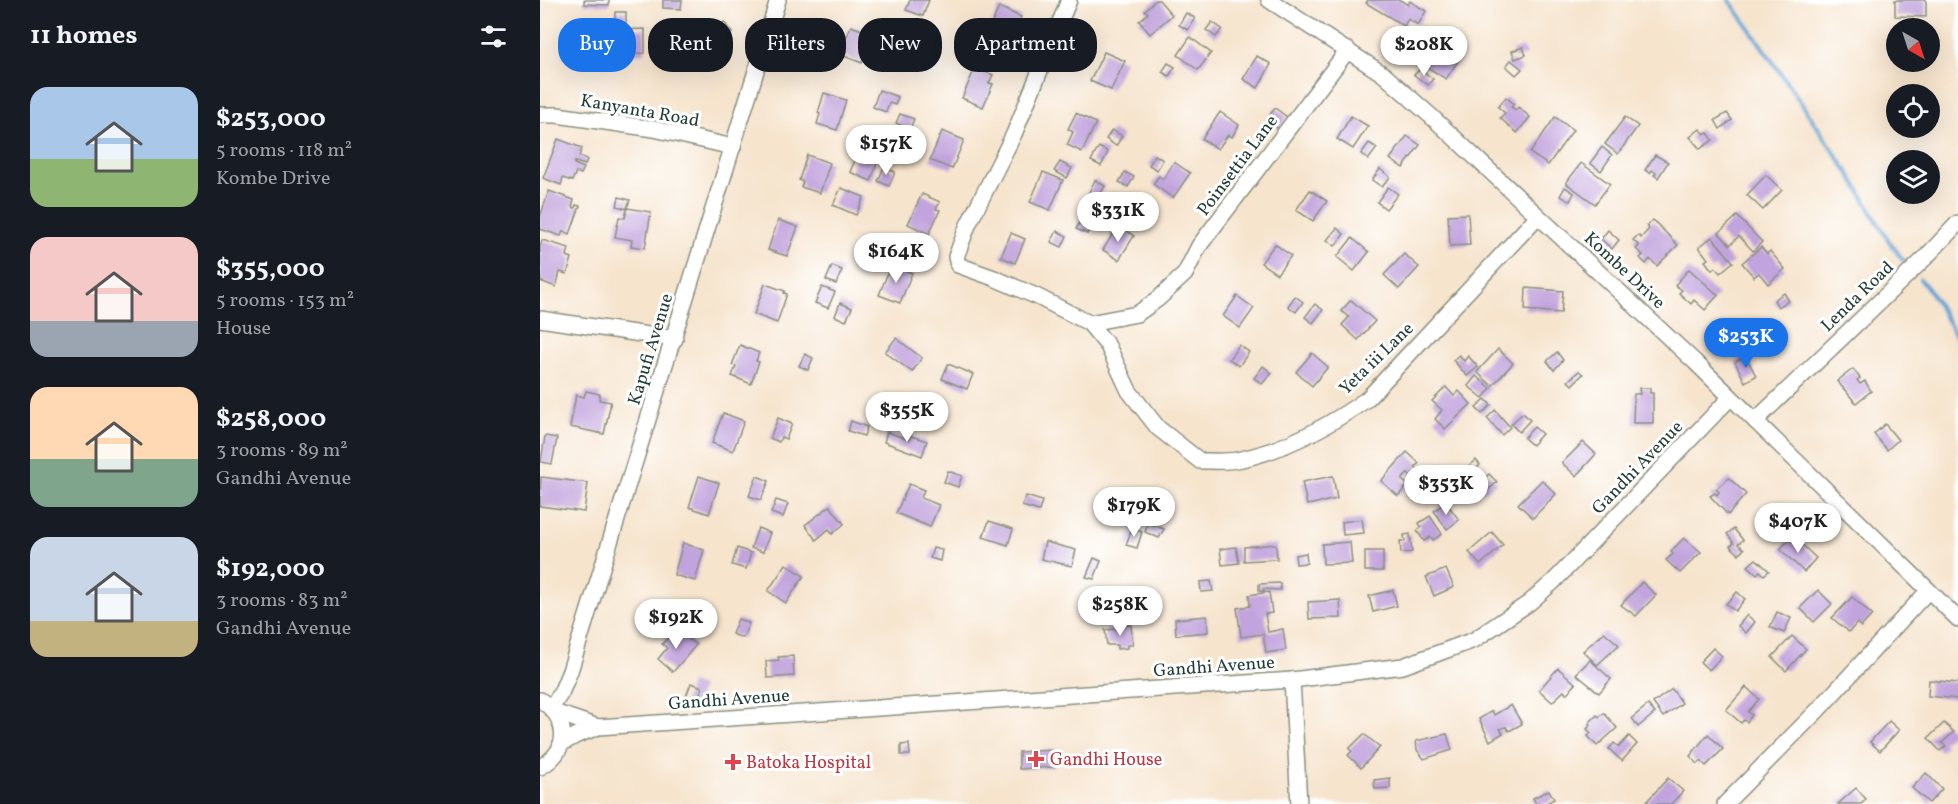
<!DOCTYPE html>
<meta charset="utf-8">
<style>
:root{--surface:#171b24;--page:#20242c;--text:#f1f3f6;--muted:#9ea1a6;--accent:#1a73e8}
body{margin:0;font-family:Vollkorn,serif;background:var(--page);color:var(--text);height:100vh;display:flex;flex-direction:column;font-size:22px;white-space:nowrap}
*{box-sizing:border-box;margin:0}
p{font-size:20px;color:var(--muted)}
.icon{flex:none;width:33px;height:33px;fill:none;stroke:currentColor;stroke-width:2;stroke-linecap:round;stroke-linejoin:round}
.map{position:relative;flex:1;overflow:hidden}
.side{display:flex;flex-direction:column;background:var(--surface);width:540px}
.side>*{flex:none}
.hud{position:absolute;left:18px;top:18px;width:570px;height:54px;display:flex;gap:12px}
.needle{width:39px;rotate:141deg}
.controls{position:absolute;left:1346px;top:18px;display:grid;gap:12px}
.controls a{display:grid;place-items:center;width:54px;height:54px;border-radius:50%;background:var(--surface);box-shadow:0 6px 24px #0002;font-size:30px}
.price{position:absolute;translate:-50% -51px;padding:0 14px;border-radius:21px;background:#fff;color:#222;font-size:20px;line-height:39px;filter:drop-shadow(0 2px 3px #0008)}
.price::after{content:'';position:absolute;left:50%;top:36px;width:18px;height:14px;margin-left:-9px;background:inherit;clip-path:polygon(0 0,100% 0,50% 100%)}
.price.selected{background:var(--accent);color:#fff}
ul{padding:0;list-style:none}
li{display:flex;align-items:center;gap:18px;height:150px;padding:0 30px}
li span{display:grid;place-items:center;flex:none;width:168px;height:120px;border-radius:18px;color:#555}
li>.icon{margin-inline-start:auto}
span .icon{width:72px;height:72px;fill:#fffc;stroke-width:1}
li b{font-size:26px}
h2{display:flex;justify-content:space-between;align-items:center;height:72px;padding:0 30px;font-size:26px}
.tag{padding:0 21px;border-radius:24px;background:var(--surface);box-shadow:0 6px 24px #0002;font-size:21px;line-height:54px}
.tag.selected{background:var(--accent);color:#fff}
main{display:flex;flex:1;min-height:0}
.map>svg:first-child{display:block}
</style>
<main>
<section class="side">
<h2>11 homes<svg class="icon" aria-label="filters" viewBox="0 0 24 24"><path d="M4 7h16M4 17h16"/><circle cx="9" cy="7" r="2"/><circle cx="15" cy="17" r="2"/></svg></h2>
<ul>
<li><span style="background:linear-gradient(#a9c7e8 60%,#8fb573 0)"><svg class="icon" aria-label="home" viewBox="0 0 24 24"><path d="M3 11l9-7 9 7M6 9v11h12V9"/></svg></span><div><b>$253,000</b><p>5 rooms · 118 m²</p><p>Kombe Drive</p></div></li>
<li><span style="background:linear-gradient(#f6c9c9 70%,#9aa5b1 0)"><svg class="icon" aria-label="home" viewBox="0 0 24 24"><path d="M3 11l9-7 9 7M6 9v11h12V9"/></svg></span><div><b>$355,000</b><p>5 rooms · 153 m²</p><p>House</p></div></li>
<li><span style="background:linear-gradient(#ffd9b3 60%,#7fa58c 0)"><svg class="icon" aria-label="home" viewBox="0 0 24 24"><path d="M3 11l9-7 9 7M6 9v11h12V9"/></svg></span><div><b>$258,000</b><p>3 rooms · 89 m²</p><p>Gandhi Avenue</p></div></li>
<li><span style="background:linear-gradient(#c9d6e8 70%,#c2b280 0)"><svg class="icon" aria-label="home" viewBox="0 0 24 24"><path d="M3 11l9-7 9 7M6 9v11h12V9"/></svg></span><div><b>$192,000</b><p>3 rooms · 83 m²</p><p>Gandhi Avenue</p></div></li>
</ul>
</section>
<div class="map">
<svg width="1418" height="804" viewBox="0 0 1418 804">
<rect width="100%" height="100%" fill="#fff"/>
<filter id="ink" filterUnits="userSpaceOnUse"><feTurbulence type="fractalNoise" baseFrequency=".0167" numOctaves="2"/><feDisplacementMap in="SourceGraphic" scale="12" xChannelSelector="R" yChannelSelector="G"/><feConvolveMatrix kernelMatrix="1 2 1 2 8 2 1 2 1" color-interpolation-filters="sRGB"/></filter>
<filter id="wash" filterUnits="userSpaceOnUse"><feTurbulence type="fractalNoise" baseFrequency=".008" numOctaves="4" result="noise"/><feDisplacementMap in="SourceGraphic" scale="24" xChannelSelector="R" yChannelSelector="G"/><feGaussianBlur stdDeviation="1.35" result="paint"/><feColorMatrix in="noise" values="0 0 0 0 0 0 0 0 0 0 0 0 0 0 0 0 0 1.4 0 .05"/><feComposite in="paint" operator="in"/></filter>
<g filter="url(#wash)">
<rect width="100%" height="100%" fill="#f6e4cd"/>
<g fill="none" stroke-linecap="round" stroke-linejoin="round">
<g stroke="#62a3d5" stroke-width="4">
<path d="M1189,0C1231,58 1271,117 1311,177C1329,205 1343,237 1365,262"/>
<polyline points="1380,279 1390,291 1418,339"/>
</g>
</g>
<g id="blocks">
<g fill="#c1a3dd">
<polygon points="44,0 69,0 69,5 44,4"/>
<polygon points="123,0 142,0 141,9 123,8"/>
<polygon points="370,0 389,0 383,16 366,10"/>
<polygon points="616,0 619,0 632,15 610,34 599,21 608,13 605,10"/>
<polygon points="828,0 860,0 868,5 870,1 886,11 878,25 868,19 864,26 826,3"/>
<polygon points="1355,0 1386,0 1386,17 1355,16"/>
<polygon points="459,7 481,17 468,47 446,37"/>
<rect x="75" y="12" width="11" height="13"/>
<polygon points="646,13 655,18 648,30 639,25"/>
<polygon points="184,22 192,33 185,38 189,44 163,63 142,35 154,26 160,35 175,24 177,27"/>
<polygon points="672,22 682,29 676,37 666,30"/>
<polygon points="54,25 55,35 42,36 41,26"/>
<polygon points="311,26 333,34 327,49 335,52 331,61 324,58 322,63 299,54"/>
<polygon points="105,29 105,53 77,54 77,30"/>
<polygon points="29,34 39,34 39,42 62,42 62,57 23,57 23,43 29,43"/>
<polygon points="364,34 376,39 372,51 359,46"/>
<polygon points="650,37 671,53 658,70 638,55"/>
<polygon points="891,38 901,45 900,48 904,50 909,42 924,52 906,79 876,60"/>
<polygon points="983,47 986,55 975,59 972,51"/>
<polygon points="564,52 585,61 571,90 550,81"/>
<polygon points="717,56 731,64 718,88 703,79"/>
<polygon points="971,60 982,69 976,75 966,66"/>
<polygon points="628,63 635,67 629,76 622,72"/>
<polygon points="435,68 453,75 449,83 453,84 443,107 422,98"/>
<polygon points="880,69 893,79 888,85 874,75"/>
<polygon points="339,90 358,97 355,105 349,103 346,112 333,107"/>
<polygon points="284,93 306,100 297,130 277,124 280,114 278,113"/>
<polygon points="966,97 974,104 971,107 976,110 978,107 990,117 977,133 960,118 965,113 958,107"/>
<polygon points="735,108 747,117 739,129 726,121"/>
<polygon points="680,112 699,125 692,137 688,135 678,149 662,139"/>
<polygon points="536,113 556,123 542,152 527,145 533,132 528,129"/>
<polygon points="1187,113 1192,120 1180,129 1175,120"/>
<polygon points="360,114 374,119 370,129 356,123"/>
<polygon points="811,116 828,126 813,149 797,139"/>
<polygon points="1015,117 1033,130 1008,165 990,153"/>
<polygon points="1085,117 1098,126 1078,154 1065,144"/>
<polygon points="1160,129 1165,134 1168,133 1173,140 1160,149 1150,137"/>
<polygon points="572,130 582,136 576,146 566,139"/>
<polygon points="402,131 424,140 412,169 390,160"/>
<polygon points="867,136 880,145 863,168 850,159"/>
<polygon points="18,139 42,148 39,156 47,159 45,165 35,162 34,164 44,168 41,174 36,172 32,181 23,178 21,185 3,178"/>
<polygon points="829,143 837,148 828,160 821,154"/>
<polygon points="559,147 568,152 561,166 551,161"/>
<polygon points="1062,147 1072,155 1061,171 1050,163"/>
<polygon points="267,155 290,163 280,193 261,187 263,182 259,180"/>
<polygon points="317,155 337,163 331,181 310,172"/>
<polygon points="615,155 623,160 617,170 609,165"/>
<polygon points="1115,155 1128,162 1118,178 1114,175 1116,173 1112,170 1110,173 1105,170"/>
<polygon points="520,162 532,168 527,178 514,171"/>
<polygon points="634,162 650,173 633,198 613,184 619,176 623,179"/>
<polygon points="1041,163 1070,184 1055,204 1026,183"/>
<polygon points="344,167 355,172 349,186 338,181"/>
<polygon points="840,169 850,177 842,187 832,180"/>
<polygon points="503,172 523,180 510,210 490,202"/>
<polygon points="585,172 594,177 588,187 579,182"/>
<polygon points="1226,175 1242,190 1223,210 1207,195"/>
<polygon points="555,180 565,186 557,199 548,194"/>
<polygon points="848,187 858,194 846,209 837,202"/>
<polygon points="1025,187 1034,193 1030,201 1020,196"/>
<polygon points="301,188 324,197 316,215 293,205"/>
<polygon points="770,190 787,201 773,221 756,210"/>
<polygon points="9,191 34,200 32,207 35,208 36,205 40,206 30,234 23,231 21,236 0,229 0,217"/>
<polygon points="382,194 400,202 396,209 400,210 389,234 368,224"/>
<polygon points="79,197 90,200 87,208 111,212 105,248 91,246 92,240 75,237 79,217 85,218 87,209 77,206"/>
<polygon points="928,214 930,245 910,246 908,215"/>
<polygon points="543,216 554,221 547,234 536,229"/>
<polygon points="1197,216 1222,242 1213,251 1199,236 1190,245 1179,233"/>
<polygon points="238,220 258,227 247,256 228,250"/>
<polygon points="1113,220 1138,245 1117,266 1110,259 1106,264 1100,258 1103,255 1096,249 1099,246 1093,240 1098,235 1101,238 1109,229 1107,226"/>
<polygon points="578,225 594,236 579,260 563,250"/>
<polygon points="797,228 804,234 795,246 787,240"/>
<polygon points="1068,230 1079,240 1072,249 1061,239"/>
<polygon points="517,231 527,236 522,247 511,242"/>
<polygon points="471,233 485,239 475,263 461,257"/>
<polygon points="1172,237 1193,262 1180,273 1175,267 1172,270 1165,261 1168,259 1159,247"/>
<polygon points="812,238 829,252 814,271 797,257"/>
<polygon points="2,240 29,248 27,256 32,258 27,274 20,272 16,287 0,281 0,248"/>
<polygon points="735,244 751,256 737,274 721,263"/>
<polygon points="1221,247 1227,254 1230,251 1245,269 1228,284 1219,273 1214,277 1202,263"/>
<polygon points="864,254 879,267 859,289 844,275"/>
<polygon points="351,265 372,273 360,303 339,295"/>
<polygon points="292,266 302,270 296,284 286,280"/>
<polygon points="1149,269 1178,295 1165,310 1154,300 1151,304 1139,293 1142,290 1135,285"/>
<polygon points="225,284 245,291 244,293 247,294 237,323 214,314"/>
<polygon points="282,287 295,292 288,308 275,303"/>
<polygon points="986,288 1023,291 1021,313 985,310"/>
<polygon points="1244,293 1249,301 1238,307 1234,300"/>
<polygon points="697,296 714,308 700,328 683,316"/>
<polygon points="755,296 763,302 756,312 748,306"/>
<polygon points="811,300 835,321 818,340 802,325 809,317 801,311"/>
<polygon points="300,303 312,308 306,321 295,316"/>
<polygon points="775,304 783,310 773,323 765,317"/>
<polygon points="356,338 382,358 372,372 345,352"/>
<polygon points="200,345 219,353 216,361 219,362 211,384 192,376 196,366 192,365"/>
<polygon points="699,345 709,352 699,366 689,359"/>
<polygon points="958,349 973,363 952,386 937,372"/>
<polygon points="1017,352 1023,360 1014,370 1007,361"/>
<polygon points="772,353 788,367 772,386 756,372"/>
<polygon points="265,354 273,358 268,370 259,366"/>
<polygon points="919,355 924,361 928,356 938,367 927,376 913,360"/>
<polygon points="1206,356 1216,376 1205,382 1195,362"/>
<polygon points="408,364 433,374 427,389 402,379"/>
<polygon points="723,366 732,373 722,384 714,378"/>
<polygon points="1313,369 1320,378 1317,380 1320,384 1325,381 1331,391 1316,403 1297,381"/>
<polygon points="1039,371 1043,374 1032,385 1028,381"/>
<polygon points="936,376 951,388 943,398 928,386"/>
<polygon points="906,387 914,396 919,391 931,404 905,429 895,419 902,410 892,401"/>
<polygon points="1099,388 1110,388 1110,393 1113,393 1113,423 1093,423 1094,394 1100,394"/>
<polygon points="46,391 60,394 59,400 71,402 64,434 30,427 36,395 44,397"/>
<polygon points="945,399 951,405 942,414 936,408"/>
<polygon points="955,410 970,427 962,435 947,418"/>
<polygon points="183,413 204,421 193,451 172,443"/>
<polygon points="983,413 990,420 979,432 971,424"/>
<polygon points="238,418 252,424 246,439 241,437 239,442 230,438"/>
<polygon points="311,421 327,427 324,436 308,431"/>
<polygon points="1345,424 1358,440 1347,450 1334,434"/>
<polygon points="994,427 1002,434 992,445 984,438"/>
<polygon points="347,432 369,440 371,436 387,441 382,456 344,442"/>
<polygon points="5,436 17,438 12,464 1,462"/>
<polygon points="1043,442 1056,454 1036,476 1022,463"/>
<polygon points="867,452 879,463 875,467 881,473 874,480 868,473 862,480 868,485 858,496 841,481"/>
<polygon points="936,460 940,465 936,469 939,473 932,481 923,472"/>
<polygon points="408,471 422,476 418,487 404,482"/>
<polygon points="949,474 957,482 945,493 937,485"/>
<polygon points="159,476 179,483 169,514 149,507"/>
<polygon points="217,476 229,481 221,500 209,496"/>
<polygon points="793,476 797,499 767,505 762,482"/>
<polygon points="903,476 913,487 910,489 913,493 906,499 891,482 895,478 898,481"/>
<polygon points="1,477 48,483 44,512 0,506"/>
<polygon points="1189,478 1206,494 1188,515 1170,496 1175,493 1177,495 1179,492 1176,489"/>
<polygon points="1002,480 1016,494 993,518 978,504"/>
<polygon points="369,484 384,490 381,498 399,505 390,527 356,513"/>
<polygon points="486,496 502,501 499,511 482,506"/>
<polygon points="236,500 248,504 243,517 231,513"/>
<polygon points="906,502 919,520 907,529 894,511"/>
<polygon points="290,506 304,524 292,534 289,529 276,540 265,525"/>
<polygon points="890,516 902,534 893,540 891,537 884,541 877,531 881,527 879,523"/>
<polygon points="822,519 824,533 803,535 802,522"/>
<polygon points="449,521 473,529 468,545 443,537"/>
<polygon points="608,523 624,529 619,538 605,532"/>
<polygon points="218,528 230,533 223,552 211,548"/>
<polygon points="592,528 602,532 597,548 586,545"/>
<polygon points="1194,529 1203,540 1198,544 1204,549 1199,554 1190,546 1194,543 1187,534"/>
<polygon points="952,532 963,545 940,565 929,552"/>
<polygon points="870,534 872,552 861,553 860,541 865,541 864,535"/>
<polygon points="1253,536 1276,558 1264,572 1240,549"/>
<polygon points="1144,538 1161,552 1140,573 1126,560 1133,554 1131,551"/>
<polygon points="505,542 536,550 532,566 501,559"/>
<polygon points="810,542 812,563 783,564 782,544"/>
<polygon points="143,543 164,550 155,581 134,575"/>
<polygon points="736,544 737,559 704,561 704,547"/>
<polygon points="696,547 699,563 682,565 680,549"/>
<polygon points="197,548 211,553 206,569 192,565"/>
<polygon points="393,548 402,550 400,561 390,558"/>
<rect x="825" y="551" width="18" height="20"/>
<polygon points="766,553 767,563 756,564 755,555"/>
<polygon points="554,558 561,561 554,579 546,577"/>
<polygon points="1216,559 1229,571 1224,575 1220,571 1217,574 1208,566"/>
<polygon points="246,564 264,576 246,603 228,591"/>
<polygon points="906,569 914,587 894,596 886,577"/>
<polygon points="671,581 673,591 661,592 660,582"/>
<polygon points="1102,582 1116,595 1096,616 1081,605"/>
<polygon points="740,583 740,590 724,589 724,591 719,591 719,584"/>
<polygon points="853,590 857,606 833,612 829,596"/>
<polygon points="1278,590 1292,604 1274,622 1260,608"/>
<polygon points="729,592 732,613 725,614 728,632 743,629 746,650 726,653 723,634 701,637 697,608 710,606 709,595"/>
<polygon points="1197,592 1205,599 1195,611 1186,604"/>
<polygon points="1312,597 1332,615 1321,627 1317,623 1309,632 1292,618"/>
<polygon points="800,600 801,618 769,619 768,602"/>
<polygon points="1237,612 1251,618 1244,633 1230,627"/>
<polygon points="1207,615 1215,622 1206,633 1198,626"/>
<polygon points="667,616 668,632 636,635 635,619"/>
<polygon points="198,619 209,623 203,638 192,634"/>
<polygon points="591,625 593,645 587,645 587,648 577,649 577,645 567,645 565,630 578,629 578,626"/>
<polygon points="136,629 156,645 133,672 118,659 127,648 122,644"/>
<polygon points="1064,632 1079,645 1057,665 1043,651"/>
<polygon points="1252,636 1266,649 1246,671 1232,657"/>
<polygon points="1173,648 1182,656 1169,670 1160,662"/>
<polygon points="253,656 254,676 227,678 226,661 239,660 238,657"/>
<polygon points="1050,660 1071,679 1059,693 1036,674"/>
<polygon points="1018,668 1036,684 1026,694 1024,691 1012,702 999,690"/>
<polygon points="1389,680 1418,683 1418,699 1388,696"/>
<polygon points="151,683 162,687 159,697 162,698 159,707 144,702"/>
<polygon points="1206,687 1219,699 1208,712 1212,715 1207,722 1204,720 1201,723 1186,710"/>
<polygon points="1132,689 1142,703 1123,717 1113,703"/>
<polygon points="971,705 982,724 969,731 966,727 960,729 963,733 950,741 939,719 952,711 954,715"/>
<polygon points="1108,705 1115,713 1098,727 1092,718"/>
<polygon points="1064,713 1077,728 1057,746 1048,736 1051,733 1047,729 1051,725 1049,723 1057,715 1059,717"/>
<polygon points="1349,721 1359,730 1340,751 1330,742"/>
<polygon points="1404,723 1414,732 1402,743 1406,746 1400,751 1388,738"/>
<polygon points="824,734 840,747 821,768 808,755 812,751 809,749"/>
<polygon points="907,734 912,750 884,759 877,750 876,741"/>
<polygon points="1168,734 1183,749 1166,766 1161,761 1158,764 1150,756"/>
<polygon points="1089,736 1097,744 1082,761 1069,749 1074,743 1079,747"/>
<polygon points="369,744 370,755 361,755 361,745"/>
<polygon points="513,750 514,767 479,769 479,752"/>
<polygon points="1386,773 1402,789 1389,803 1372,788"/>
<polygon points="850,778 850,788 835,789 834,780"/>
<polygon points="1128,778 1143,791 1131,804 1110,804 1107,801"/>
<polygon points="1316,788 1326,799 1321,804 1298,804"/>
<polygon points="1009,790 1014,799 1008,802 1009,804 996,804 993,798"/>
</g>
</g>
</g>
<g filter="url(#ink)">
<use href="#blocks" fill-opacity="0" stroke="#8a9080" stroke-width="1.5"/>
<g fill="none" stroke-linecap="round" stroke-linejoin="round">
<defs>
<g id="minor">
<path d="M529,0L474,134L428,225L416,257L418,265L454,278L498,297L549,323L568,346L589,391L618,428L660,461C672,461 686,462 697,460C743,451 790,425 827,399L998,216"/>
<polyline points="729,0 843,74 893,118 1155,362 1418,619"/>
<polyline points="0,115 17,115 114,129 193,147"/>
<polyline points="0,319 135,339"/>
<polyline points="549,323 597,314 618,299 645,274 659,246 808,50"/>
<polyline points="1215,421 1385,258 1418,223"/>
<polyline points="752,680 759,804"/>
<path d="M0,700C29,717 31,751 0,767"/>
<polyline points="12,707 21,693 30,671 238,0"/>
<polyline points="17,713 58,727"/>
<polyline points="21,744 37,735 58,727 752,680 863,666 934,640 989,603 1014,581 1190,398"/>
<polyline points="1185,804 1278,710 1388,591"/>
</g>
</defs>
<use href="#minor" stroke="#8a9080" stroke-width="18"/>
<use href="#minor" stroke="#fff" stroke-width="15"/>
</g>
</g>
<g fill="#e0444e" stroke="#fff" stroke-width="2">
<path d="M493 750h6v6h6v6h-6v6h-6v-6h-6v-6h6z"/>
<path d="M190 753h6v6h6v6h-6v6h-6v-6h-6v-6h6z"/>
</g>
<g text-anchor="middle" stroke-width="6" stroke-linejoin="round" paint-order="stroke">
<g font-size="18" fill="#1f3d34" stroke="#fff">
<text transform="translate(100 110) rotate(10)" y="6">Kanyanta Road</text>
<text transform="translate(697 165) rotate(-53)" y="6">Poinsettia Lane</text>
<text transform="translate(1085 270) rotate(43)" y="6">Kombe Drive</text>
<text transform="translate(1317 296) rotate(-44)" y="6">Lenda Road</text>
<text transform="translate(110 349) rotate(-73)" y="6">Kapufi Avenue</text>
<text transform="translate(836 358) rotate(-44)" y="6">Yeta iii Lane</text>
<text transform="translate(1097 467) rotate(-46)" y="6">Gandhi Avenue</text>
<text transform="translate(674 666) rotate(-4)" y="6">Gandhi Avenue</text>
<text transform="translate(189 699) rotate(-4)" y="6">Gandhi Avenue</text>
</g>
<g font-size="18" fill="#be3a42" stroke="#fff" text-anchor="start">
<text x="510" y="765">Gandhi House</text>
<text x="206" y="768">Batoka Hospital</text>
</g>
</g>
</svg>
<div class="controls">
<a><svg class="needle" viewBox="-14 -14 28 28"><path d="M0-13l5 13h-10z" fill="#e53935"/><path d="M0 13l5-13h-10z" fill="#9ea1a6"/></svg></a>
<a><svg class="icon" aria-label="locate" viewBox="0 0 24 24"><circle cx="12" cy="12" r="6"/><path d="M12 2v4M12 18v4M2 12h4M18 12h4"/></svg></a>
<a><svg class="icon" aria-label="layers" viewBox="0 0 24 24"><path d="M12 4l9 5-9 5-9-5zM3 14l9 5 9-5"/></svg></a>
</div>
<b class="price" style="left:884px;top:77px">$208K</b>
<b class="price" style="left:346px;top:176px">$157K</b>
<b class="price" style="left:578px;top:243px">$331K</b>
<b class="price" style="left:356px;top:284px">$164K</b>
<b class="price selected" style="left:1206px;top:369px">$253K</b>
<b class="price" style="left:367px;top:443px">$355K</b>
<b class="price" style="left:906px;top:516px">$353K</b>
<b class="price" style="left:594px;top:538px">$179K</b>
<b class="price" style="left:1258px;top:554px">$407K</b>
<b class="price" style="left:580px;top:637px">$258K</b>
<b class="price" style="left:136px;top:650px">$192K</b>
<div class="hud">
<a class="tag selected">Buy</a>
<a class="tag">Rent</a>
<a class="tag">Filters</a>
<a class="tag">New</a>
<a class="tag">Apartment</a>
</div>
</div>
</main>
